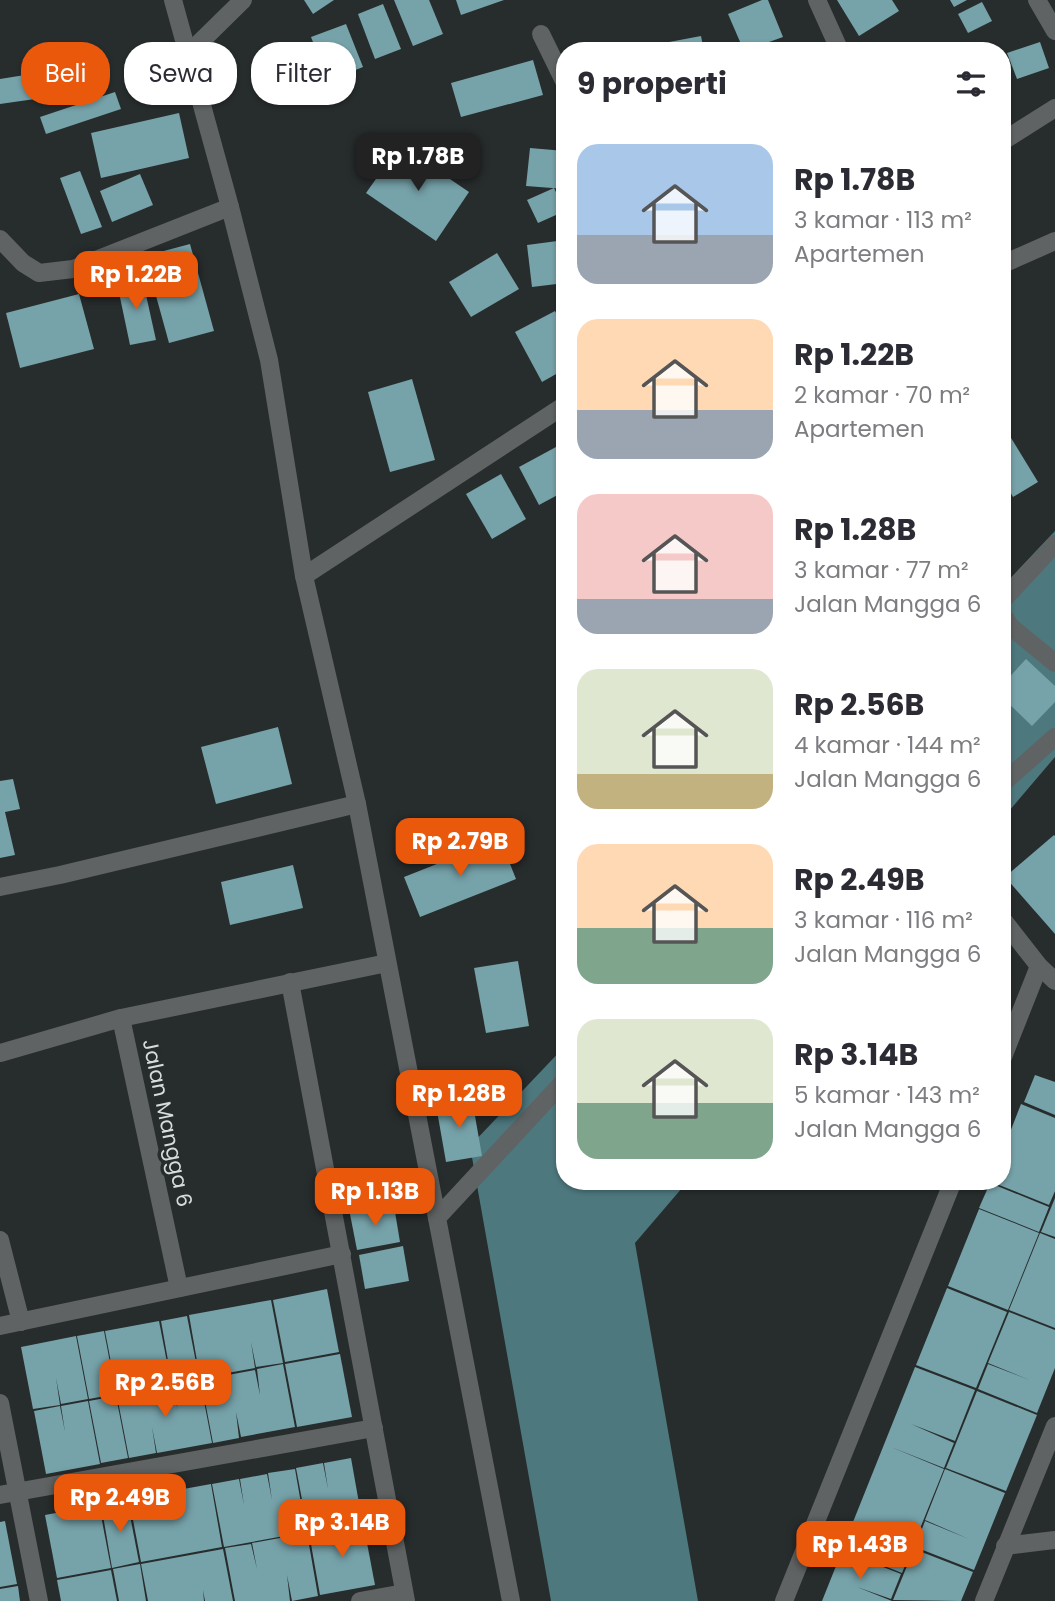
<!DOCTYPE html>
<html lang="id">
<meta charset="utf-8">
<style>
:root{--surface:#fff;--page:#f2f2f3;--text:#2b2b33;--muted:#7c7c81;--accent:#ea580c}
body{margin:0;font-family:Poppins,sans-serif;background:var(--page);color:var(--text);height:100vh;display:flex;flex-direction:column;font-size:26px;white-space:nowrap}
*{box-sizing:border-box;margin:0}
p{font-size:23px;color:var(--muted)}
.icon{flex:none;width:38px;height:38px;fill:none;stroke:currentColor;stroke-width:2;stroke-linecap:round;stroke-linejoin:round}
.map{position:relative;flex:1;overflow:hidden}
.side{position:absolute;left:556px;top:42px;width:455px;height:1148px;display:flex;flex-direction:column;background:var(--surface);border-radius:28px;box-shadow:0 2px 5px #0004}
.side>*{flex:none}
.banner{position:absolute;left:21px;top:42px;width:430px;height:63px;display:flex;gap:14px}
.price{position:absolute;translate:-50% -60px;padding:0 16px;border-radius:14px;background:var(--accent);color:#fff;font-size:23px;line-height:46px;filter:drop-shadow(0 2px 4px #0008)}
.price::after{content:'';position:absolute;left:50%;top:42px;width:21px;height:16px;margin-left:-10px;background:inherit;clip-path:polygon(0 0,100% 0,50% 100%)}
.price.active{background:#222;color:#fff}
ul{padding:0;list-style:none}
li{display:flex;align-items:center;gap:21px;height:175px;padding:0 21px}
li span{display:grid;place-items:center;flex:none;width:196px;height:140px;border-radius:21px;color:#555}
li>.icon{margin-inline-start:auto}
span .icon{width:84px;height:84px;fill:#fffc;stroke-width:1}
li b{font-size:30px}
h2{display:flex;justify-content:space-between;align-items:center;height:84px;padding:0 21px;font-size:30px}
.tag{padding:0 24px;border-radius:28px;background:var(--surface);box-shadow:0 2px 5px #0004;font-size:24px;line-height:63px}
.tag.active{background:var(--accent);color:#fff}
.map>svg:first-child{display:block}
</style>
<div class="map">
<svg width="1055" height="1601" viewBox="0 0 1055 1601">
<rect width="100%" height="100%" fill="#272c2c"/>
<g fill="#4d787e">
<polygon points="1055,531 1055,757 1003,818 1003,586"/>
<polygon points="565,1046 565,1181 688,1181 635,1243 698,1601 551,1601 470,1146"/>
</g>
<g fill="#76a2a9">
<polygon points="304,0 334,0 313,14"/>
<polygon points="394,0 429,0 443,34 413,46"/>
<polygon points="456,0 504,0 461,15"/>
<polygon points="762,0 768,0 783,37 744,51 728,14"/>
<polygon points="837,0 892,0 899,11 859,36"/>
<polygon points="950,0 967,0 954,7"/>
<polygon points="982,2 992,21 968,33 958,14"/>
<polygon points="383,4 401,49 375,59 358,14"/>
<polygon points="346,24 363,67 328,81 311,37"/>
<polygon points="701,36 704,51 632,51 632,49"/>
<polygon points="1040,42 1049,68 1017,79 1007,53"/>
<polygon points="533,60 543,95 461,117 451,83"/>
<polygon points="31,74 35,99 0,104 0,79"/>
<polygon points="115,92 121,109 46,134 40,117"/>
<polygon points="179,113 189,158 101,178 91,133"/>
<polygon points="400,145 469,192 436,241 366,193"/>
<polygon points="530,148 565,151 565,189 526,186"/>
<polygon points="80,171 102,227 81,234 60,178"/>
<polygon points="140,174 153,205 112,222 100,191"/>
<polygon points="554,188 565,211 538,223 527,200"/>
<polygon points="565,240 565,283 532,287 527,245"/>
<polygon points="190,244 214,331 169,343 145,256"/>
<polygon points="497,253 519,289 471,317 449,282"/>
<polygon points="142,277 156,340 130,345 117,283"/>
<polygon points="79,294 94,349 20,368 6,313"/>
<polygon points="555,311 565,329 565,369 542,382 515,332"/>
<polygon points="412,379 435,460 390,472 368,392"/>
<polygon points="1008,433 1038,482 1013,497 1003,480 1003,436"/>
<polygon points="556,447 565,463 565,491 539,505 519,467"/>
<polygon points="501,474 526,519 492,539 466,494"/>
<polygon points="1026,659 1055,686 1055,702 1032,726 1003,698 1003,684"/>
<polygon points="278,727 292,784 216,804 201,747"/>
<polygon points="13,779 20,809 5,812 15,855 0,858 0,781"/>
<polygon points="1054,835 1055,836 1055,934 1005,877"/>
<polygon points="500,839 516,879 420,917 404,877"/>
<polygon points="293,865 303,908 230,925 221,882"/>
<polygon points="518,961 529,1026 486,1033 474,968"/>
<polygon points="1035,1075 1055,1082 1055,1115 1024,1102"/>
<polygon points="472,1099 482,1156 446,1162 436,1105"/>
<polygon points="1021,1104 1055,1118 1055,1191 1049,1205 989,1181 1003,1181 1003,1150"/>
<polygon points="990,1183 1049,1207 1039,1232 979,1208"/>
<polygon points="1055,1198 1055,1237 1041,1232"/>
<polygon points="394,1206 400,1242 357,1250 350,1214"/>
<polygon points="979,1209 1039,1233 1008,1310 948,1286"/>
<polygon points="1040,1233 1055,1239 1055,1328 1009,1310"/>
<polygon points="403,1246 409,1281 365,1289 359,1255"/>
<polygon points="947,1288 1007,1312 976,1388 916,1365"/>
<polygon points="327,1289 339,1352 285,1362 273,1300"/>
<polygon points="271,1300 283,1363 256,1367 251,1342 255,1368 200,1378 189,1315"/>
<polygon points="1009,1312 1055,1330 1055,1368 1037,1413 978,1389 988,1364 1032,1381 988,1363"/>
<polygon points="187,1316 199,1378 172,1383 161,1321"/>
<polygon points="159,1321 171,1383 117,1394 105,1331"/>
<polygon points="104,1331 116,1394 89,1399 77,1336"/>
<polygon points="76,1336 88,1399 61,1404 56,1378 60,1405 33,1409 21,1347"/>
<polygon points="340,1354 352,1417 297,1427 285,1364"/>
<polygon points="283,1364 295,1427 241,1437 236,1412 239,1438 213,1443 201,1380 255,1370 260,1395 257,1369"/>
<polygon points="915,1367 975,1390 955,1441 911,1424 954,1443 944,1468 891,1447 944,1469 913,1546 853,1522"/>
<polygon points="200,1380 212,1443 157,1453 152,1427 156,1453 129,1458 117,1396 172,1385 178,1411 173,1385"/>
<polygon points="977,1391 1037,1415 1006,1491 946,1468"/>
<polygon points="116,1396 128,1458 101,1463 89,1401"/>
<polygon points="88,1401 100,1464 46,1474 34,1411 60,1406 65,1432 61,1406"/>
<polygon points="351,1458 362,1520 308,1531 296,1468 323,1463 328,1489 324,1463"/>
<polygon points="295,1469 306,1532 224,1547 212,1484 239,1479 244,1505 240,1479 267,1474 272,1500 268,1473"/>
<polygon points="945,1469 1005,1493 974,1570 915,1547 925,1521 969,1539 925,1520"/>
<polygon points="211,1484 222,1547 141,1562 129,1499 155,1494 160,1520 156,1494"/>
<polygon points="127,1500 139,1562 112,1568 101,1504"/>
<polygon points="99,1505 111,1568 57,1578 45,1515"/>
<polygon points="5,1521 17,1584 0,1587 0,1522"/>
<polygon points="363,1522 375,1585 320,1595 309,1533"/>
<polygon points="852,1524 912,1548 902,1573 842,1549"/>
<polygon points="307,1533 318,1596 292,1601 287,1575 290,1601 235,1601 225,1548 251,1544 257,1569 252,1543"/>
<polygon points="223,1549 233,1601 205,1601 203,1590 204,1601 148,1601 141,1564"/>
<polygon points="914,1549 973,1572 961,1601 893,1600"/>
<polygon points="842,1551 901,1574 891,1599 857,1587 892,1601 822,1601"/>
<polygon points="140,1564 146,1601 119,1601 113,1569"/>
<polygon points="111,1570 117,1601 61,1601 57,1580"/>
<polygon points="18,1586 20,1601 0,1601 0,1589"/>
</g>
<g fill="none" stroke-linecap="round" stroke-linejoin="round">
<g stroke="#606363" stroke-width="18">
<polyline points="173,0 230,207 269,360 304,576 357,804 437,1218 565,1080"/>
<polyline points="817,0 840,51"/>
<polyline points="1037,0 1055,31"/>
<polyline points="541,34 565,83"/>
<polyline points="188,54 243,0"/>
<polyline points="1003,141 1055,108"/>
<polyline points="0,239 23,263 39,273 73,269 230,207"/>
<polyline points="1003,264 1055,241"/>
<polyline points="304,576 565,405"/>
<polyline points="1003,600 1055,544"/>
<polyline points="1003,615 1011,627 1055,663"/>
<polyline points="1003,783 1055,737"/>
<polyline points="0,887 60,875 357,804"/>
<polyline points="1003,920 1039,966 1055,981"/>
<polyline points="290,982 406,1601"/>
<polyline points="0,1053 121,1018"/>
<polyline points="1003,1057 1039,966"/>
<polyline points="437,1218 511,1601"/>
<polyline points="0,1240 21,1322"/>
<polyline points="179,1288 121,1018 387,963"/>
<polyline points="0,1326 342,1254"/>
<polyline points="0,1403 39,1601"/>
<polyline points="0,1495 374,1428"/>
<polyline points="1005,1546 1055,1540"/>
<polyline points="360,1601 404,1593"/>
<polyline points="784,1601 953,1181"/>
<polyline points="984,1601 1055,1426"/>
</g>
</g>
<g text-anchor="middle" stroke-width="7" stroke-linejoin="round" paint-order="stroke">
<g font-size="21" fill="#d8dbdc" stroke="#272c2c">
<text transform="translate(167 1123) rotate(78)" y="7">Jalan Mangga 6</text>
</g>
</g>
</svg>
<b class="price active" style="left:418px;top:193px">Rp 1.78B</b>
<b class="price" style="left:136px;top:311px">Rp 1.22B</b>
<b class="price" style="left:460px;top:878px">Rp 2.79B</b>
<b class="price" style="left:459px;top:1130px">Rp 1.28B</b>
<b class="price" style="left:375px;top:1228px">Rp 1.13B</b>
<b class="price" style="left:165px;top:1419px">Rp 2.56B</b>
<b class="price" style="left:120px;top:1534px">Rp 2.49B</b>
<b class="price" style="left:342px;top:1559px">Rp 3.14B</b>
<b class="price" style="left:860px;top:1581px">Rp 1.43B</b>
<div class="banner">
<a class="tag active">Beli</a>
<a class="tag">Sewa</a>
<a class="tag">Filter</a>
</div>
<section class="side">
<h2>9 properti<svg class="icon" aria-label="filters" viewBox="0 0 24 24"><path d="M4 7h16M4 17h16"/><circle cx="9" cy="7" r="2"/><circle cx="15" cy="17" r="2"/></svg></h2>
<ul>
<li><span style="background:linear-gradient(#a9c7e8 65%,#9aa5b1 0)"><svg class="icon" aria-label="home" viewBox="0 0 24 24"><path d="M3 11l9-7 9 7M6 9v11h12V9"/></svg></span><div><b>Rp 1.78B</b><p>3 kamar · 113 m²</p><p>Apartemen</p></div></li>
<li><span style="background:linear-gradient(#ffd9b3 65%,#9aa5b1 0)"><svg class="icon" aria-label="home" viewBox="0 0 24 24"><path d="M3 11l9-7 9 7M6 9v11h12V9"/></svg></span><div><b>Rp 1.22B</b><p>2 kamar · 70 m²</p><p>Apartemen</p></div></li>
<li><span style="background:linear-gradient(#f6c9c9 75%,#9aa5b1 0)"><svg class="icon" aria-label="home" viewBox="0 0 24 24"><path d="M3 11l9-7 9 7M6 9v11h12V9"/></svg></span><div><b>Rp 1.28B</b><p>3 kamar · 77 m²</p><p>Jalan Mangga 6</p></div></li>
<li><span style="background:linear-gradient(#dfe7d0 75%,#c2b280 0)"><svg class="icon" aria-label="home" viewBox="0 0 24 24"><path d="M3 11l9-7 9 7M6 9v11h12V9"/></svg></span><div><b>Rp 2.56B</b><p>4 kamar · 144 m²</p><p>Jalan Mangga 6</p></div></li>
<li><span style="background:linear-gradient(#ffd9b3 60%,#7fa58c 0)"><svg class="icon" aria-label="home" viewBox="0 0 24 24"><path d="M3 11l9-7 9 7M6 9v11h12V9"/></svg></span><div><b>Rp 2.49B</b><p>3 kamar · 116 m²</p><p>Jalan Mangga 6</p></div></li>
<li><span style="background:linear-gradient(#dfe7d0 60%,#7fa58c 0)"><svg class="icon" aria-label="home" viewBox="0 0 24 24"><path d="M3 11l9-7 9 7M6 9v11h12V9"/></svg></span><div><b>Rp 3.14B</b><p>5 kamar · 143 m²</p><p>Jalan Mangga 6</p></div></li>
</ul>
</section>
</div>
